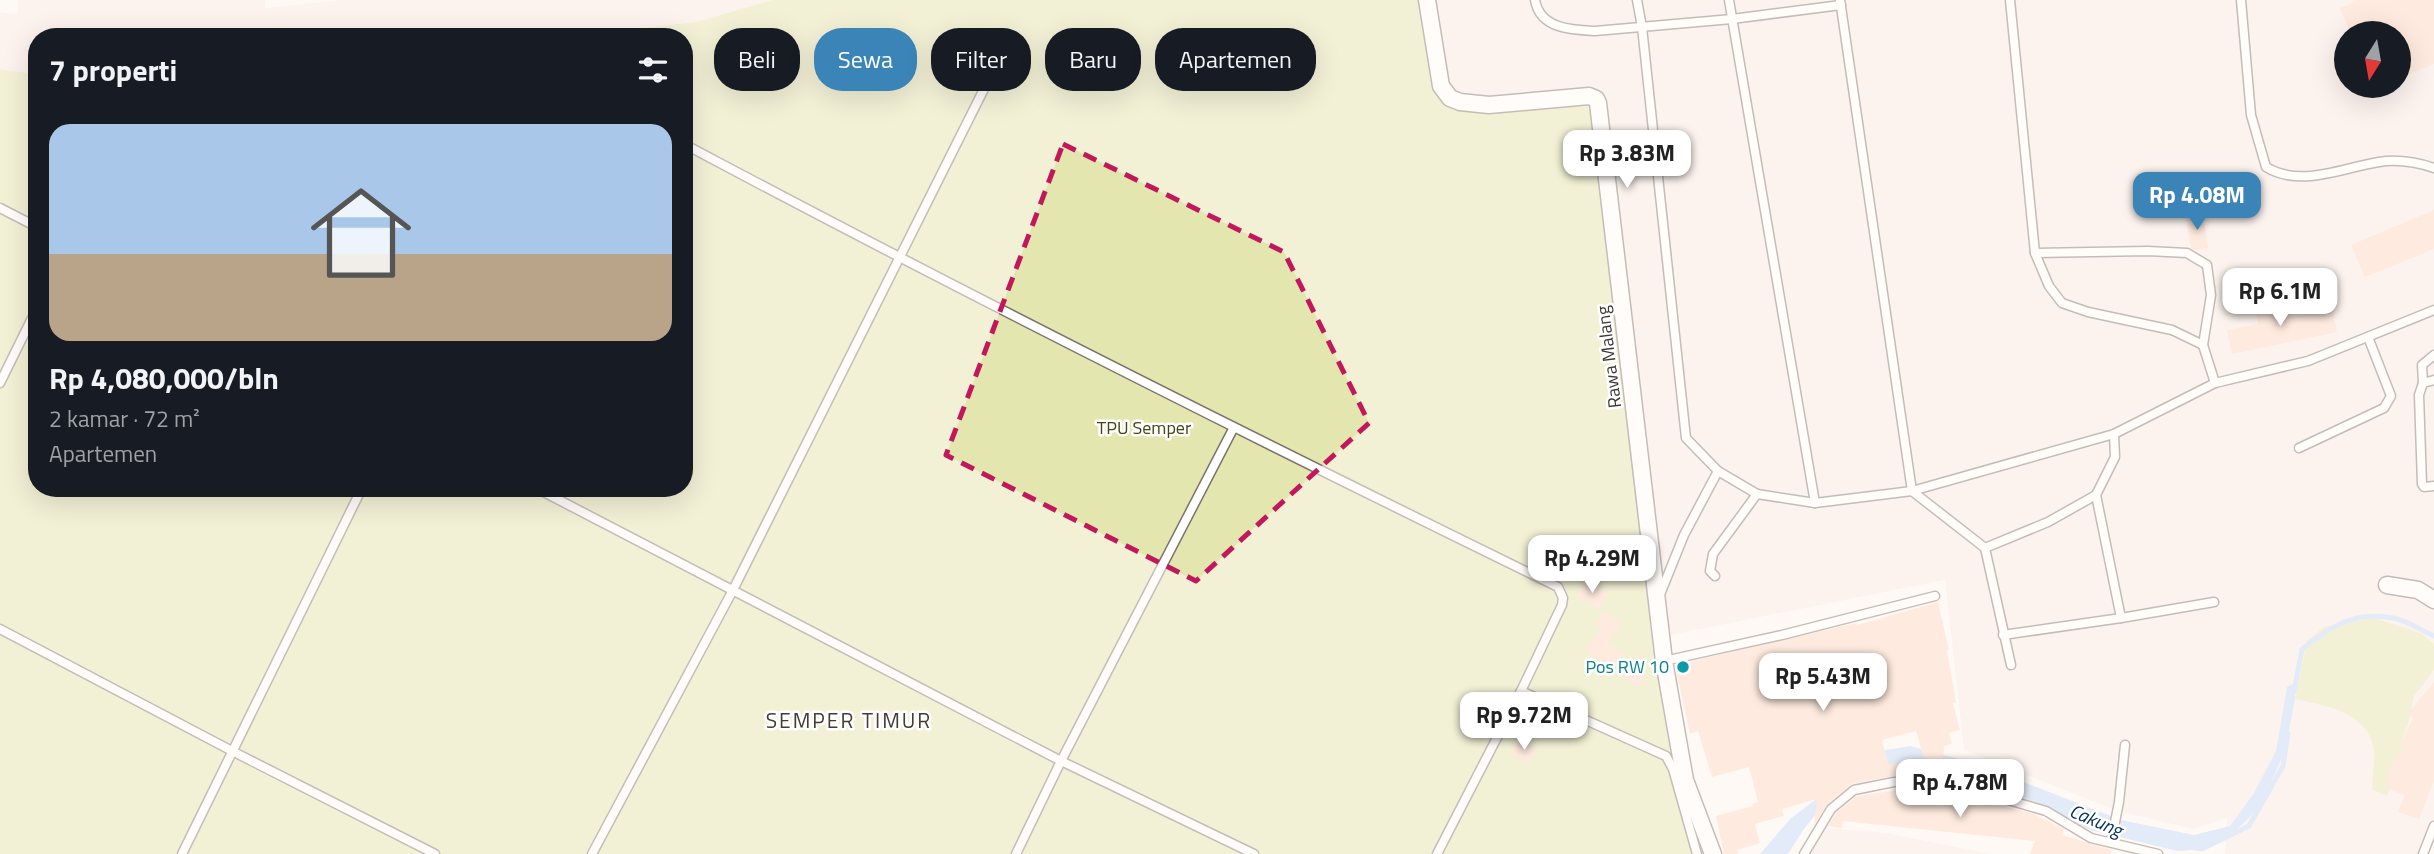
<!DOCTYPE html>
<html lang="id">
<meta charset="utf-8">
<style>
:root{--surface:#171b24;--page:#20242c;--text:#f1f3f6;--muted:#9ea1a6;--line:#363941;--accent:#3a84b7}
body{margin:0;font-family:"Titillium Web",sans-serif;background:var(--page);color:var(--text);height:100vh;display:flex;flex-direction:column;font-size:26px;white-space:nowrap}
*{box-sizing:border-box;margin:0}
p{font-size:23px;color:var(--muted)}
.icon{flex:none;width:38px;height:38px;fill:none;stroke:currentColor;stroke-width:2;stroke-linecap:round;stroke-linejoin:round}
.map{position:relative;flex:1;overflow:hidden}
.panel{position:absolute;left:28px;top:28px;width:665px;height:469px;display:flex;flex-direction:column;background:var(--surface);border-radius:28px;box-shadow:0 7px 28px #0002}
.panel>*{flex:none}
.hud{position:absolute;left:714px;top:28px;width:665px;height:63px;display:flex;gap:14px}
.needle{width:46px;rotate:191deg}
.buttons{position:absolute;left:2334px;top:21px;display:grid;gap:14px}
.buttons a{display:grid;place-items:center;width:77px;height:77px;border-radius:50%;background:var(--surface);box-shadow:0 7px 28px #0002;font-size:35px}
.price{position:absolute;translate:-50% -60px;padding:0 16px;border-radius:14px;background:#fff;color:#222;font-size:23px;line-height:46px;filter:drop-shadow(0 2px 4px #0008)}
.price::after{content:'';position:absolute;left:50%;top:42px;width:21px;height:16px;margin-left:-10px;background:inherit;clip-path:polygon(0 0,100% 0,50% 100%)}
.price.active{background:var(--accent);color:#fff}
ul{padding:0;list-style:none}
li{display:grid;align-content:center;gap:14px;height:371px;padding:0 21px}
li+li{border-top:2px solid var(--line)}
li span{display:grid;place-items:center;height:217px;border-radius:21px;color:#555}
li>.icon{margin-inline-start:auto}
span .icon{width:126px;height:126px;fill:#fffc;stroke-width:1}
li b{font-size:30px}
h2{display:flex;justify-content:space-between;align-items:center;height:84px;padding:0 21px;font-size:30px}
.pill{padding:0 24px;border-radius:28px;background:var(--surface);box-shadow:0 7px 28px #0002;font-size:24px;line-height:63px}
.pill.active{background:var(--accent);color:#fff}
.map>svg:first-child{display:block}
</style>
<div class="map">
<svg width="2434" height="854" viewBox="0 0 2434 854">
<rect width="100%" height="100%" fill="#fff9f6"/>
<g fill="#f8ebe4" fill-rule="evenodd">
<polygon points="18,0 265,0 265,8 340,0 772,0 696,22 556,37 37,37 37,74 0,69 0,12 17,14"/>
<path d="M1429,0H2434V835L2428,854H2225L2227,818L2193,829L2117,811L1964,750L1945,580L1661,637L1450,98ZM2347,33H2399V86H2347Z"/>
<polygon points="1824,820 1830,828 1886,833 1992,854 1804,854"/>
</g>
<g fill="#e3e6af">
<polygon points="772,0 1429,0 1450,98 1589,96 1685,780 1713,854 0,854 0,69 37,74 37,488 684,488 684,37 556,37 696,22"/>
<path d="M2374,618L2421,633L2434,644V670L2414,696L2408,725L2400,744L2404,753L2387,796L2372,790C2372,777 2376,759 2373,745C2365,712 2324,705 2295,699L2307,641L2324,627Z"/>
</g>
<polygon fill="#c1dafa" points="2295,683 2295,699 2289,730 2281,760 2266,793 2255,812 2233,833 2208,846 2194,850 2177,851 2090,830 2044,806 1931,761 1870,767 1830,797 1804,829 1788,854 1760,854 1790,819 1879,751 1910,746 1978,764 2121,820 2194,835 2230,826 2254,793 2276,751 2287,687"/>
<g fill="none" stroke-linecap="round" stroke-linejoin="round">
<g stroke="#c1dafa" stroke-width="5">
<path d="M2294,692L2302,649C2332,626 2353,611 2393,618C2407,620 2422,631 2434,636"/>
<polyline points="2195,848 2202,849 2249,826 2283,766 2288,733"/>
</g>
</g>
<g fill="#fcd7c1" fill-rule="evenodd">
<polygon points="2359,0 2434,0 2434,64 2399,78 2399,33 2350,33 2340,8"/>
<polygon points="2434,210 2434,249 2365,277 2351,245"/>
<polygon points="2203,214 2208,248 2195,250 2191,248 2186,217"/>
<polygon points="2270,296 2275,320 2332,308 2337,332 2232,354 2227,330 2258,324 2253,300"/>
<polygon points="1587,580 1608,594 1598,610 1577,596"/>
<path d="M1938,602L1949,650H1947L1956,703H1953L1960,730L1949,733L1952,744L1944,746L1942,777L1917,773L1893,776L1852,784L1827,804L1814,825L1817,799L1782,809L1784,816L1755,824L1760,843L1737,850L1738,854H1724L1716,816L1753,806L1752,804L1758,802L1749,767L1712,777L1698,731L1690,734L1675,665L1856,623L1857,625ZM1916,731L1925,762L1888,764L1882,740Z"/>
<polygon points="1604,611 1622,623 1608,643 1624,653 1621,657 1647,676 1639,688 1585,651 1601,628 1595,625"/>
<polygon points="2434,682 2434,781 2419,819 2398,812 2405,795 2390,790 2391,786 2385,784 2393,762 2403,750 2400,744 2413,718 2408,714"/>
<polygon points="1519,739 1537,751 1528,765 1510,752"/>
<polygon points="1918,787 1962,794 1962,796 2034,814 2064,829 2062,835 2112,850 2111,854 2030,854 2035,841 1843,821 1842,828 1828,826 1836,813 1857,796"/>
</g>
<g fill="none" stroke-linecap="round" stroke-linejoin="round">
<defs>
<g id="service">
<path d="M1535,0C1540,29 1572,30 1595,31L1732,19L1841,5"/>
<polyline points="1637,0 1642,27 1686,438 1718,471 1757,494 1815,503 1912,491 2114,434 2215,383 2308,361 2434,310"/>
<polyline points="1729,0 1815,503"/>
<polyline points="1840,0 1912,491 1985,548 2011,665"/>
<polyline points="2010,0 2035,253 2049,286 2062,303 2088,312 2172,330 2203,345 2215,383"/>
<path d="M2241,0L2251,115L2266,167C2301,188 2341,168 2379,162C2398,159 2416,162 2434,168"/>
<path d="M684,144C973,298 1265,444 1558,587L1563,598L1562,605L1521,691L1437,854"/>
<polyline points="0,208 37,227"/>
<polyline points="2035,253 2148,251 2187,253 2207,265 2211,295 2203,345"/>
<polyline points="2434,380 2423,383 2419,395 2422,484 2424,487 2434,486"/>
<polyline points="0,383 37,308"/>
<polyline points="2423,383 2422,365 2434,355"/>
<polyline points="2299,448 2384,408 2391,396 2368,337"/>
<polyline points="536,488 1061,761 1254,854"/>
<polyline points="2096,495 2121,618"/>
<polyline points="1985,548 2048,522 2096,495 2115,457 2114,434"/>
<polyline points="1715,576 1710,571 1713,554 1757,494"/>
<polyline points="1659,597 1684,535 1718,471"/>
<polyline points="0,629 234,752 435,854"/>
<polyline points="2003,635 2121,618 2214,602"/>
<polyline points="1664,661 1782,635 1935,596"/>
<polyline points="1521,691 1666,756 1673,769 1697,854"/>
<polyline points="2111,842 2119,802 2125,745"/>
<polyline points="182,854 362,488"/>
<polyline points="592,854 733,590 1007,43"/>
<polyline points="1016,854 1061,761 1233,429"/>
<polyline points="1804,854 1831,809 1854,790 1894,782 1918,780 1964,787 2046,811 2091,838 2158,854"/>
<polyline points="2423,854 2434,826"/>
</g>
<g id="minor">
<polyline points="1427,0 1441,86 1450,98 1460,102 1489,105 1589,96 1596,99 1598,103 1664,661 1685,780 1713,854"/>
<polyline points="2387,585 2418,590 2434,600"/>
</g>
</defs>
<use href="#service" stroke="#7e726b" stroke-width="11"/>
<use href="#minor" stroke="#7e726b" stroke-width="19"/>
<use href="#service" stroke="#fff" stroke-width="8"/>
<use href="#minor" stroke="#fff" stroke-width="16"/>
</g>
<path d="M0 0H2434V854H0ZM1063,144L1284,252L1369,423L1196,581L946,455Z" fill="#fff9f6" fill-opacity=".55" fill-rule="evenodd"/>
<path fill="none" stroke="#c2185b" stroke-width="5" stroke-dasharray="14 9" stroke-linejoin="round" d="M1063,144L1284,252L1369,423L1196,581L946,455Z"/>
<circle fill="#0f9aa8" stroke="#fff" stroke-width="2.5" cx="1683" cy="667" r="7"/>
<g text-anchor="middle" stroke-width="5" stroke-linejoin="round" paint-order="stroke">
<g font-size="18" fill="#3d3834" stroke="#fff">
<text transform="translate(1609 357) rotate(-97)" y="6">Rawa Malang</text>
</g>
<g font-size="18" fill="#444514" stroke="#fff">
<text x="1144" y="434">TPU Semper</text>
</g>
<g font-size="18" fill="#0d838f" stroke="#fff" text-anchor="end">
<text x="1669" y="673">Pos RW 10</text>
</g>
<g font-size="19" font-style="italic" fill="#083360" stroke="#fff">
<text transform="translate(2096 820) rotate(23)" y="7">Cakung</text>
</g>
<g font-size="21" letter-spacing="2" fill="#453a34" stroke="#fff">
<text x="849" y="728">SEMPER TIMUR</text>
</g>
</g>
</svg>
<div class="buttons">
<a><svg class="needle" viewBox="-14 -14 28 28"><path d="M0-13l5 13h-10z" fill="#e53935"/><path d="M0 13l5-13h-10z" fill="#9ea1a6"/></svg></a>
</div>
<b class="price" style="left:1627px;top:190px">Rp 3.83M</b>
<b class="price active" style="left:2197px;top:232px">Rp 4.08M</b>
<b class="price" style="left:2280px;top:328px">Rp 6.1M</b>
<b class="price" style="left:1592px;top:595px">Rp 4.29M</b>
<b class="price" style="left:1823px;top:713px">Rp 5.43M</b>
<b class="price" style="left:1524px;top:752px">Rp 9.72M</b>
<b class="price" style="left:1960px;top:819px">Rp 4.78M</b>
<div class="hud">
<a class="pill">Beli</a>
<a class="pill active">Sewa</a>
<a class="pill">Filter</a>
<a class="pill">Baru</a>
<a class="pill">Apartemen</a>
</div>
<section class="panel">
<h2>7 properti<svg class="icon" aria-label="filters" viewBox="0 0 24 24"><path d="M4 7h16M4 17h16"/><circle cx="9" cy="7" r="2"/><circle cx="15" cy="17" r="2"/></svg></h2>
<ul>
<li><span style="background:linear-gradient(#a9c7e8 60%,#b9a48a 0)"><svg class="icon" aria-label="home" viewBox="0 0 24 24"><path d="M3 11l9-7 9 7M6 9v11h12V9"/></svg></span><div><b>Rp 4,080,000/bln</b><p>2 kamar · 72 m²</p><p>Apartemen</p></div></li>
</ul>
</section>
</div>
